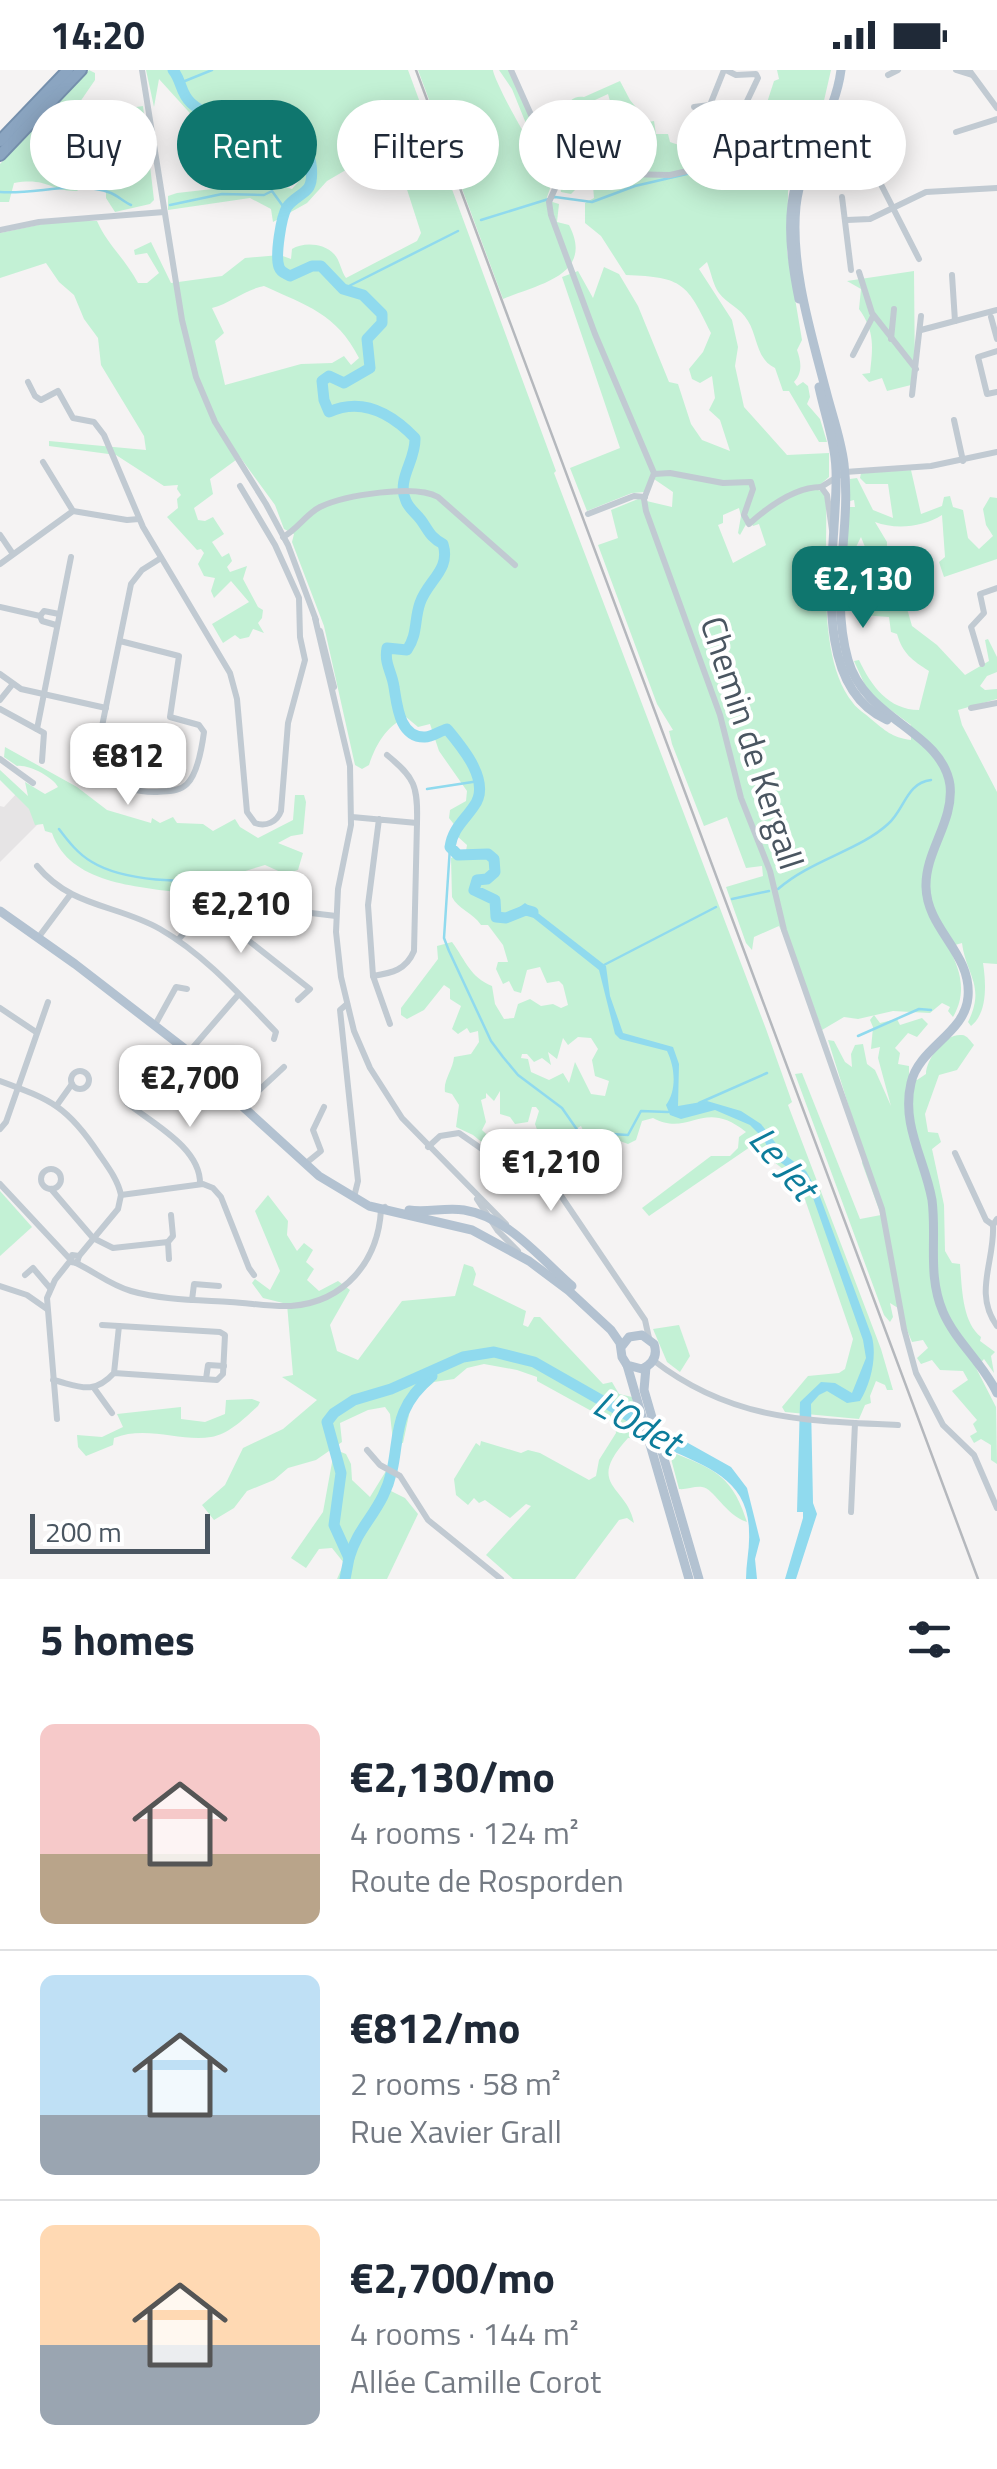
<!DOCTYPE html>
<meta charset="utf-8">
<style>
:root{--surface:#fff;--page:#f6f6f7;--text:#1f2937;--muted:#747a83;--line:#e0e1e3;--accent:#0f766e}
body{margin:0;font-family:"Titillium Web",sans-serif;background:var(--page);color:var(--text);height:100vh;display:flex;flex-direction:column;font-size:38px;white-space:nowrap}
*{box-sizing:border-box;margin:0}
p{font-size:32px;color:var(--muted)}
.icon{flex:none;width:55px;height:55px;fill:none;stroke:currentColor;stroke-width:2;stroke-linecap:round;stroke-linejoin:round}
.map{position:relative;height:1509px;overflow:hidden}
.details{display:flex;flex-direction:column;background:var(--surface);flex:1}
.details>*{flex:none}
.guide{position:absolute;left:30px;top:30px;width:938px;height:90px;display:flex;gap:20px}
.scale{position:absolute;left:30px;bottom:25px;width:180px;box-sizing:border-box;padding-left:10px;border:5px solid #4a5661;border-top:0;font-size:28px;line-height:35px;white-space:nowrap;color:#4a5661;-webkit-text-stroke:8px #fff;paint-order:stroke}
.price{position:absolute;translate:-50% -85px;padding:0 22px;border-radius:20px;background:#fff;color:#222;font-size:32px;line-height:65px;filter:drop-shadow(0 2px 5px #0008)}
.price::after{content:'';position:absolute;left:50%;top:60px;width:30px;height:22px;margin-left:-15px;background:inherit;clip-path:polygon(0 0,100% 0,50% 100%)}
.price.on{background:var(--accent);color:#fff}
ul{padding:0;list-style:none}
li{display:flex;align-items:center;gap:30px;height:250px;padding:0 40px}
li+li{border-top:2px solid var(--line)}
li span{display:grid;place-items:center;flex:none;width:280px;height:200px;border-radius:15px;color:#555}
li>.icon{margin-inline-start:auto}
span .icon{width:120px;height:120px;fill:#fffc;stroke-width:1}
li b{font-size:42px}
h2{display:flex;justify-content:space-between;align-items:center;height:120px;padding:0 40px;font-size:42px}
.chip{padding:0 35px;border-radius:45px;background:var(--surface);box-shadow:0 5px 25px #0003;font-size:35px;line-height:90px}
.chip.on{background:var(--accent);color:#fff}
.status{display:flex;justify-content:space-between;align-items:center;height:70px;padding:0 50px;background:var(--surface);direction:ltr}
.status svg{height:28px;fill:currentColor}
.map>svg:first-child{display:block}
</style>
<div class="status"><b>14:20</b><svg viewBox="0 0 49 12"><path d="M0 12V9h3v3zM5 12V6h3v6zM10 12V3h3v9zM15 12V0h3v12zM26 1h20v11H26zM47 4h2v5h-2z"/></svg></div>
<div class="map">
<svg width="997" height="1509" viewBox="0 0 997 1509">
<rect width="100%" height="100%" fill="#f5f3f3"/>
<polygon fill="#e6e4e5" points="19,721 40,752 0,792 0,736 4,737"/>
<g fill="#c3f1d5" fill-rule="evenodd">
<path d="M89,0L95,3V10L58,64L55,78L71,79L73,100L112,103L113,97L123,96L131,69L140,65L136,37L143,36L154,130L150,134L115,142L106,128V119L82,116L77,121C50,122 49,107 14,113L9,132H0V94Z"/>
<path d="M146,0H408L556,401L554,403L766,959L792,1032L788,1035L881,1279L893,1320H887L885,1315L876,1311L870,1326L871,1333L865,1335L859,1349L785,1342L782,1337L808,1306L839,1303L845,1299L853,1269L799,1112L753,1075L649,1146L642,1138L711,1086H730L738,1078L739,1067L746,1062C703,1027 690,1068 653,1048L642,1051L636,1070L628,1074L617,1070L611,1062L589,1073L581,1056L540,1079L536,1075L540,1068L535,1054L539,1041L536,1037H532L528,1052L515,1054L510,1047L500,1044V1021L494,1031L486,1023V1028L481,1030L486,1052L482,1060L507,1084L511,1082V1078L504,1071L513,1064L527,1083L520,1088L521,1093L513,1098L473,1065L456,1057L459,1035L452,1024L445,1022C443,1010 453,1000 454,987L471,984L479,972L478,961L470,963L467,958L458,964L452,959L461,936L450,929V919L444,915L424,940L407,949L401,945V938L438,889L437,876L452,872C466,891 470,907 492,916L495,934L504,949L514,948L518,934L530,929L541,936L553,934L561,938L568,935L563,915L559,911L547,913L540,897L527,900L521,923L514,921L509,911L503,914L496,899L498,892H508L503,875L488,855H481C473,843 458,839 452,827L451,788L466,781L467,775L457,766L460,762L449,748L450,740L466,731L467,721L439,681L430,654L418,657L406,647C386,657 376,674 369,695L362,699L355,695L324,556L292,472L294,464L284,459L275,435L240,387L210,409L213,424L194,438L198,450L205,451L213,447L224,464L212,472L222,487L229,483L232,491L227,497L230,502L247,496L243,509L258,537L263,540L262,548L258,553L264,563L253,559L249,567L240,569L235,565L223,573L212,554L249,532L231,511L214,528L211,521L215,508L204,506L198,494L204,483L201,479L197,480L167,447L178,438L177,429L181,425L177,419L178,415L164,416L116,385L49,376V371L146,380L144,366L101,295L98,268L84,249L74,225L59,212L46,193L0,208V163L57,151H97C107,174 126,190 138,213H147L159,203L147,183L135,185L134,180L151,172L171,213L222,206L245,188L280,185L291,189L292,179C303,172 324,173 334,184C340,190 341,201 346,208L417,171L421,163L392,73L327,111L307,133L273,152L271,139L250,128L168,140V126L177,123L248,115L262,109L292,119L300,110L303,91L287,70L232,59L207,62L159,9L154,37ZM264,216C307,236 336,243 359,288L351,295L344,286L332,293L301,294L225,315L215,271L224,263L212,238C231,233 244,220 264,216ZM578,967L591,968L598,979L592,990L595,1006L609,1011L605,1026L591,1024L575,992L569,1013L563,1003L549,1010L531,1002L528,989L521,988L522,984H527L534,992L542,988L551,995L548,982L557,989L563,968L568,975Z"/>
<path d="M418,0H493C493,7 521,60 526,65L529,61L512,19L499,0H509L535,56L540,45L563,40C568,32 574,25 584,27L620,11L630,30L648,52L654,51L656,64H668L670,72C694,82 697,64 715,55L719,37L726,31L729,38L763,45L774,11L779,9L777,0H831L823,35L788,121L787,181L802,270L797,280C801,291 803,303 794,312L797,316L803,312L808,316L810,327L807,334L820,349L827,372H819L789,321H783L775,298C756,289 758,267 748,251C740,237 727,234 719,223C713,215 711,202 707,192L699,199L732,250L738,277L735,296L744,337L787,385L829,383V407L815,419L824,422L826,433C828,489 816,588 853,633C858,640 865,643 871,649C886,661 891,667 911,670V655L869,624L854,591L859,590C871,616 889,640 919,640L929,601C912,590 903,584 897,564L891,562L889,547L862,545L844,532L847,437H855L854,430L850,431V409L857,408L873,440L893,448L888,414H866L860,408L861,403L911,400L921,444L942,436L944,427L950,426L953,437L963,440L968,468L979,479L993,466L986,455L983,439L990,427L997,428V489L944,507L939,492L945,487L942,445C923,457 896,460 875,452L887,472L886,508L882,507L875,480L865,477L861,467L856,477L859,484H866L871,500L865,506L880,514L896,511L900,514L912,556L937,575L965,605L989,591L985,570L988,569L997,587V602L987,606L980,616L985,620L997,619V629L958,640L962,655L997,722V894L983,893C986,912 988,943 971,956L968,952C986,916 966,905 962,873L948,877C961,900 967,923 953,947L948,941L950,937L942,933L930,943L893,941L858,949L844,947L822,960L798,895L779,856L754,867L752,880L746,873L726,817L763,806L762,796L746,798L727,747L704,756L672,674L669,661L673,660L657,634L598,475L618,468L611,440L638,429L672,437L673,422L651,407L645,422L632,423L587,441L570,398L620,378L562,207L578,201L593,228L604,197L619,204L638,236L669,312L678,314L691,354L702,370L730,381L720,350L709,340L715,328L712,306L700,313L692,309L689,299L703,282L711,263C687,214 684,207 626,205L601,166L585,153V133L594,128L593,116L575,120L571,124L561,122L560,113L553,110L546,130L559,134L557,152L569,155C595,205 539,214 503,229ZM608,24L615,49L621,52L620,47L623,45L621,62L625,66L631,63L635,71L596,95L595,101L580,100L578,88L558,81L552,70V57L569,54V46L587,39L591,43L597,42L595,30ZM739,438L741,446L738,463L740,465L749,449L753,456L759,454L766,475L733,493L718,455L723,453V445Z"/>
<path d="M914,201L915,314L887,321L882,308L869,312L862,304L870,303C873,278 875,261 859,239L861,219L847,211Z"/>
<path d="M5,677L77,717L107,740L151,753L152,748L160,753L173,747L177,753L203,754L213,761L235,749L240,757L258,768L293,750L295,725H304L306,732L303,764L291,766L278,773L303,783L298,800L285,804L265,795L216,810L228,813L251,828L245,840L231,837L220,848L198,845L182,823C136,816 70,814 52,763L45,761L43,754L35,755L29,739L0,710V700L28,726L25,712L45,724L58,717C53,707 28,694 17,696L4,687Z"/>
<path d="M874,945L880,953L897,949L900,955L922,948L928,954L917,967L908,963L895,978L900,983L898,994L909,996V1007L917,1010L926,1004C926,989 945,963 962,965C967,965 971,972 974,975L957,1000L939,1005L925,1044L928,1062L938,1063L941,1072L932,1079L944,1135L945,1181L952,1193L960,1194C962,1218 962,1252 981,1267L980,1271L995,1282L991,1286L994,1303L984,1289L976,1298L996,1337L997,1394L991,1390V1375L981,1369L974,1373L970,1366L977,1362L973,1354L977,1350L952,1321L968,1310L963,1301L940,1300L932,1290L921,1294L917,1288L928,1278L923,1270L912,1272L898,1238L890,1233L893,1247L890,1252L884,1245L795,1004L802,1003L860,1149L881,1145L862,1093L864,1085L828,970L834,971L845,992L852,997L851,984L855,975L863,974L867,994L875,1000L891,1036L878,988L880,977L871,979L873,957L870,950Z"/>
<polygon points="0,1121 32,1157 0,1186"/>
<path d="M268,1125L288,1151L287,1165L297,1181L304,1173L313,1180L306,1192L314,1199L307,1210L319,1221L338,1211L350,1220L330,1255L337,1281L358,1290L402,1231L455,1226L464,1194L473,1197L476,1204L473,1215L526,1241L523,1255L528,1257L534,1247H540L603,1314L612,1312L619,1324L632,1327L642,1369L628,1368C584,1416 627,1415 634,1453L627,1448L619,1450L575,1509H513L486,1485L531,1436L526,1434L510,1448L485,1430L479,1433L474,1428L468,1435L456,1425L454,1409L476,1373L480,1376L481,1371L521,1383L528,1380L540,1383L589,1410L596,1406L599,1390L616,1363L615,1354L537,1311V1307L517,1300L484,1294L467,1298L454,1309L434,1312L412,1331L403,1373L393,1372L390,1344L385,1337L368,1340L340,1353L342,1372L316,1390L288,1398L274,1410L247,1421L234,1438L214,1450L202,1435L225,1415L243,1378L283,1359L317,1330L282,1307L293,1305L287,1234L263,1228L252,1213L255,1209L270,1220L280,1201L255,1141Z"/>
<polygon points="679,1255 690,1286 680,1302 667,1292 653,1259"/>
<path d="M252,1329L260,1332L258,1336C245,1348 228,1365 211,1367C181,1372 146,1355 114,1368L113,1375L86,1386L78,1377L77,1365L102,1367L123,1357L117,1344L181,1337V1349L205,1352L225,1344L226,1330Z"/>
<path d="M669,1381C713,1399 732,1404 747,1452C725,1445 714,1418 702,1417C695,1416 685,1420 679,1419Z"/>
<polygon points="341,1382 346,1384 351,1394 352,1410 370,1427 386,1401 395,1406 391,1421 405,1428 418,1444 387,1509 337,1509 344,1493 332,1478 319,1479 306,1498 291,1488 323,1442 333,1387"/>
</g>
<g fill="#90daee">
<path d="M525,833L606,896L610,926L623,963L673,977L679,994L678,1036L707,1031L741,1041L761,1054L784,1084L806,1101L819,1124L872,1267C877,1287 871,1313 860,1331L847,1333L827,1321L819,1325L811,1334L813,1433L817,1444L796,1509H785L803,1448V1442H797L800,1332L821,1312L835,1313L852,1323L866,1288L863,1270L812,1125L802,1108L772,1086L763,1068L750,1055L715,1040L681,1049L670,1045L666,1035C677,1020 675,997 667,981L620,969L615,964L599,900L531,846L521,845L518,838Z"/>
<path d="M663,1359L731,1397L747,1418L760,1470L755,1489L757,1509H746C746,1493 750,1478 749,1462C749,1410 707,1397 668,1379Z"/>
</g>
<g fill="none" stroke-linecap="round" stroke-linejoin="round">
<g stroke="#90daee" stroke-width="2.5">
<polyline points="180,13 212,0"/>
<path d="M0,122C36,125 76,110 111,123C118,126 124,132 131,135"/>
<polyline points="170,135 222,124 264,125 272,121 285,139"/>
<polyline points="481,150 555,127 592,132 635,116 704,100 724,86 745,50"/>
<polyline points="343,219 458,161"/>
<polyline points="427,719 479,711"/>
<path d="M59,759C68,771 78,784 92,792C133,817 207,810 254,810C267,810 280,813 293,815"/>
<polyline points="450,777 444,868 449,881 491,971 503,987 518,1005 562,1038 578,1061 587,1061 598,1069 612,1064 628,1065 641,1041 668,1042"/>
<path d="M778,819C811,790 860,780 888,754C905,739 906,713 931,710"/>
<polyline points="732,829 769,821"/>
<polyline points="602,896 716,837"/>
<polyline points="858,966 919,939 931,940"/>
<polyline points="699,1033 767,1003"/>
</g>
<g stroke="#90daee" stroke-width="11">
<path d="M173,0C182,11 180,23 191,33C201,42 218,50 232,53C263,61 294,44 309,87C312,94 313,110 309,117C305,124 293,128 287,137C281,147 275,186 279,197C281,203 285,203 290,206L312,196H321L343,219L363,225L382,244V253L367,269L370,298L344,313L329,306L322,311L324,330L329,342C362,327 391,343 415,368C416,391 396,409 406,431C409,439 416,443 421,450C429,461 430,467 443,474C451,500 428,510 420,533C414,550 418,564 407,580L387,578C384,594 392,602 394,617C397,634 399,668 425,667C432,667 440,661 447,659C462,677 492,712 474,736C464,751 453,758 450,777L458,785L488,784L494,789L495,802L487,809L477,810L474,820L495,830L496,847L506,848L526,840L533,842"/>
<path d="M349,1488C357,1461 371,1450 383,1426C406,1379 383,1347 432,1306"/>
<polyline points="345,1509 349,1488 334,1455 341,1403 327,1352 334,1343 354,1330 391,1319 463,1287 494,1282 534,1292 678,1374"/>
</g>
<defs>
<g id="highway">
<polyline points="0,71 68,0"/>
<polyline points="0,85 81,0"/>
</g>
</defs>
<use href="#highway" stroke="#7690ad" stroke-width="14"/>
<g stroke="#c1cad2" stroke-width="6">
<polyline points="142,0 182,250 196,307 215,352 266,434 288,475 316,550"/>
<polyline points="511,0 557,103 558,112 549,132 551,145 595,264 654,403 644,429 646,441 720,645 741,728 770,801 784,860 882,1139 904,1259 916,1303 943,1355 974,1385 997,1438"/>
<polyline points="956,0 972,5"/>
<polyline points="969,0 997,38"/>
<polyline points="888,5 898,0"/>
<polyline points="694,37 710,35 724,0"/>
<polyline points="860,44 870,49 876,62 866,85 919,189"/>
<polyline points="956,62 997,49"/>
<polyline points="876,103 887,82 876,62"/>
<polyline points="557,115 581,117 623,104 670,105 696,99 719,84 728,71 758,8 756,4 736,5 726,0"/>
<polyline points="842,127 851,200"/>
<polyline points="847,150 870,149 926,122 997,118"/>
<polyline points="0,160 39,152 164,142"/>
<polyline points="859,202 872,243 916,299"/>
<polyline points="952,205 955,251"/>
<polyline points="991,247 997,269"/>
<polyline points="921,260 997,240"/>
<polyline points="891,269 894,239"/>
<polyline points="997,281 978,287 987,324 997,322"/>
<polyline points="853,285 873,246"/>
<path d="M28,312L35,326L41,330L58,321L73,348L94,352L104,365L143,457L230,603L237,629L247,742L255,753C266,757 277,752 281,741L288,653L305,590L300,567L299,528L275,475L240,416"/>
<polyline points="912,325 921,246"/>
<polyline points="954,350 963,391"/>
<polyline points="43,392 73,441"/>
<path d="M654,404L670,403L723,413L751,412L753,419L744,445L749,454C768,437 795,417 821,417L827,425L832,460"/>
<polyline points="821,417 845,402 931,396 997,382"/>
<polyline points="588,444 634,426 645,427"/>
<polyline points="0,465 13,484"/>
<path d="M283,467C298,459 306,444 320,437C345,425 415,414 438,427L515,495"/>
<polyline points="0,494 73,441 127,450 139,449"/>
<polyline points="0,537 40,546 42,551 56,555"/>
<polyline points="40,546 44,541 59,544"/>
<polyline points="315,548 350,696 351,755 338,819 336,862 341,907 354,961 370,998 402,1048 506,1154"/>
<polyline points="320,561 334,617"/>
<path d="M120,571L179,586L170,647L199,655L204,662C202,677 197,704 187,714C179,722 167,721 157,722C120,723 97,704 100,666L131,514L142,500L161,488"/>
<polyline points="982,594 971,557 984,543 980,524 997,518"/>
<polyline points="0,604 21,619 106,638"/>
<polyline points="0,630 12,615"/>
<polyline points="971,638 997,633"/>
<polyline points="0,639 44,663 42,691"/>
<polyline points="37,659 71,487"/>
<path d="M387,685C415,708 418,716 417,753"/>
<polyline points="0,689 33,713"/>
<path d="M352,747L417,753L414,881C406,900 392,903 373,906L368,835L379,749"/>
<path d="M37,796C72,838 116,834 160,859C205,885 240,925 276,962L274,969"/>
<polyline points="262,808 266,827 311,843 336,846"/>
<polyline points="38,868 70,825"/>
<path d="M178,870C188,855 212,851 230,856L310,919L298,930"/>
<polyline points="373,906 390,954"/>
<polyline points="347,934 340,940 358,1111 354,1127"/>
<polyline points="0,938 36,962"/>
<polyline points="155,955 176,917 187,919"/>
<polyline points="189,982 238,925"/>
<circle cx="80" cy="1010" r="9"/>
<path d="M0,1011C52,1030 68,1037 99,1084C108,1097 118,1110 121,1125"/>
<path d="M127,1033C152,1053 201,1078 200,1114"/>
<polyline points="57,1035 72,1014"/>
<polyline points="243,1035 284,997"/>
<polyline points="0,1059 6,1052 48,932"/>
<polyline points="428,1077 440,1066 459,1063 512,1100 549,1108 645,1250 649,1268"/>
<polyline points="955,1083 986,1150 993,1155"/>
<polyline points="305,1094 321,1081 313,1060 324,1037"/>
<circle cx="51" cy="1109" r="10"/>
<polyline points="538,1105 544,1096"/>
<polyline points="0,1114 70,1189"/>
<polyline points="51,1119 93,1168 113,1178 168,1172 169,1189"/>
<polyline points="477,1129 498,1161 518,1181"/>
<path d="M997,1149L993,1155C995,1191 973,1223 997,1256"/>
<polyline points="168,1172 173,1166 171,1145"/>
<polygon points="72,1185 79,1186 77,1193 71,1192"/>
<polyline points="79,1186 118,1139 121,1125 203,1114 213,1118 221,1127 249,1198 254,1205"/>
<path d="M76,1193C95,1202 110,1215 131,1221C162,1230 197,1230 230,1232C250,1233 271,1237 291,1236C345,1232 378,1191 381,1140L385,1137"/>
<polyline points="25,1205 33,1198 50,1218"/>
<polyline points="0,1216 27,1225 47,1239"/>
<polyline points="192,1230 194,1214 219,1216"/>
<polyline points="102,1255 119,1256"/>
<path d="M653,1290C730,1350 804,1351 898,1355"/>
<polyline points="206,1309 208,1295 224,1296"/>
<path d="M53,1310C79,1316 93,1326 114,1303L217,1310L223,1304L225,1265L220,1262L119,1256L114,1303"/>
<polyline points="94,1318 112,1343"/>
<polyline points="57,1349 47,1228 55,1210 70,1191"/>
<polyline points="367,1380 380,1395 400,1406 428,1450 501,1509"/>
<polyline points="851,1442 855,1353"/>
</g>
<g stroke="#b3c2d1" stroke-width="9">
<path d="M841,0C835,48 801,88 796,136C790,196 811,263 826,321C832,345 841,369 844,394C852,459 829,522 848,590C865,650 942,661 950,715C954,752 925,781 926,817C927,860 972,883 968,927C965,964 919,977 911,1013C901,1055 925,1090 932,1130C937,1168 927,1205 943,1242C956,1272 983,1293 997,1323"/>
<path d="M799,229C783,151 789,118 820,46"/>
<path d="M819,317C825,345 835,372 836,400C839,470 804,613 887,650"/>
<path d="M0,841L75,894L189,982L207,1004L319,1106L369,1136L472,1160L529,1191L569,1221L611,1260L620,1273L622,1287L627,1295L642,1299C653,1294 658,1286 654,1274L642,1265L629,1267L622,1276"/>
<path d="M409,1140C427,1143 445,1137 464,1140C508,1147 540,1188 572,1216"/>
<polyline points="627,1295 689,1509"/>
<polyline points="646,1297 644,1320 699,1509"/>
</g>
<use href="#highway" stroke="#8ba5c1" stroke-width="10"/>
<polyline stroke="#b5b8bd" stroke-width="2.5" points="416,0 978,1509"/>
</g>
<g text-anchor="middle" stroke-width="8" stroke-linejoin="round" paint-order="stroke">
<g font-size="35" fill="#4a5661" stroke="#fff">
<text transform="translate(752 673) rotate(72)" y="12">Chemin de Kergall</text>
</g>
<g font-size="38" font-style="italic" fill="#0c7c9b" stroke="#fff">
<text transform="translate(783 1093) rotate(50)" y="13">Le Jet</text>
<text transform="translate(637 1353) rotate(29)" y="13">L'Odet</text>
</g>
</g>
</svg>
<div class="scale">200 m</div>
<b class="price on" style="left:863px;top:561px">€2,130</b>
<b class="price" style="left:128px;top:738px">€812</b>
<b class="price" style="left:241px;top:886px">€2,210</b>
<b class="price" style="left:190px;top:1060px">€2,700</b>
<b class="price" style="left:551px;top:1144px">€1,210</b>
<div class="guide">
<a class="chip">Buy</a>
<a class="chip on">Rent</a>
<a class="chip">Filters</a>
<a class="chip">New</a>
<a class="chip">Apartment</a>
</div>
</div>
<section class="details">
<h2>5 homes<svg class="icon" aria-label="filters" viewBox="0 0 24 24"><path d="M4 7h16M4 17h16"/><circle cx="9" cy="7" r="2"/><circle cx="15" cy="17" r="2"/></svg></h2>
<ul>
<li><span style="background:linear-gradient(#f6c9c9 65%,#b9a48a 0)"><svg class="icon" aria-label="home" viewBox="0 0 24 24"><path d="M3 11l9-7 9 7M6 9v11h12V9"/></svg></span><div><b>€2,130/mo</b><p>4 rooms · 124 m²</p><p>Route de Rosporden</p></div></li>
<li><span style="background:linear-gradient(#bfe0f5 70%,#9aa5b1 0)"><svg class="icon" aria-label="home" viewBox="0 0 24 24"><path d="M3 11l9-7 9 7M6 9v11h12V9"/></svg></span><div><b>€812/mo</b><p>2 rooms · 58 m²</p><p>Rue Xavier Grall</p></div></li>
<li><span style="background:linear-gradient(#ffd9b3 60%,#9aa5b1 0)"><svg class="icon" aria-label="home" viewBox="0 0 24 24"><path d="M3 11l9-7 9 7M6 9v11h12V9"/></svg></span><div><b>€2,700/mo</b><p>4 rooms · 144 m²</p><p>Allée Camille Corot</p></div></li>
</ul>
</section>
